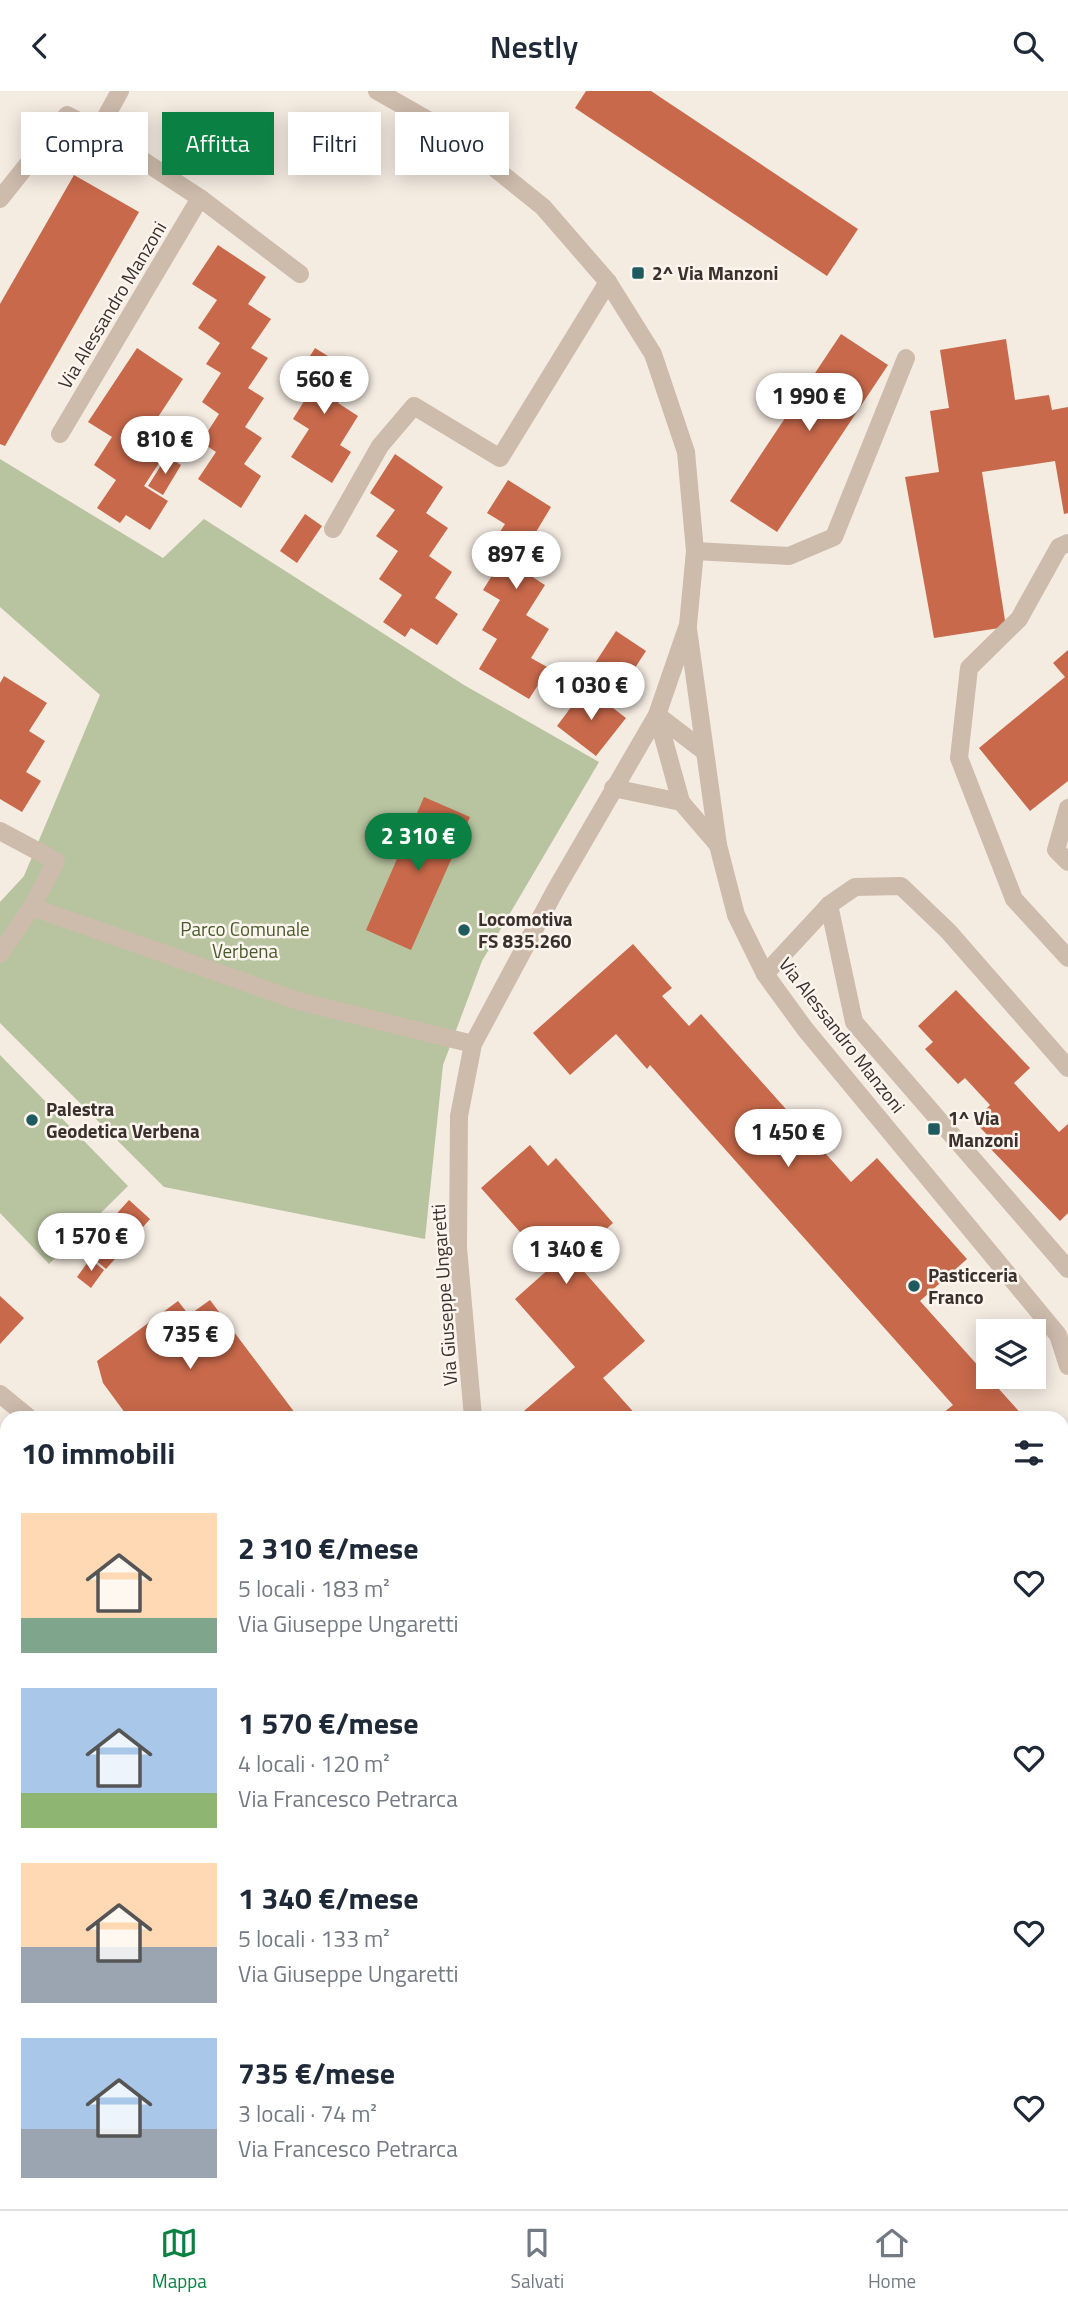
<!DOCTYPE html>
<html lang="it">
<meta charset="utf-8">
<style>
:root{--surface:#fff;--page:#f6f6f7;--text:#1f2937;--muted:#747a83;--line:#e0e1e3;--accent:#0b8043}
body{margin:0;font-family:"Titillium Web",sans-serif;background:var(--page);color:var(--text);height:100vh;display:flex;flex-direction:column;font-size:26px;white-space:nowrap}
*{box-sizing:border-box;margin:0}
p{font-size:23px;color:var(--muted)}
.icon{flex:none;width:38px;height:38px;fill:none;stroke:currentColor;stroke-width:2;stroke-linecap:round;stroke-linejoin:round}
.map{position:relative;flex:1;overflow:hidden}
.side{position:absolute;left:0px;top:1320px;width:1069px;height:800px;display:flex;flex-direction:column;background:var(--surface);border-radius:21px 21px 0 0;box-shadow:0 4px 18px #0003}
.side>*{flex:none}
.banner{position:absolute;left:21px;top:21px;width:700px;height:63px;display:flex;gap:14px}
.fabs{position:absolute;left:976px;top:1228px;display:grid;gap:14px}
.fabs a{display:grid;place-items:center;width:70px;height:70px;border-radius:0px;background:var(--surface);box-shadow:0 4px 18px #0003;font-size:35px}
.price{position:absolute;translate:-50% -60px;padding:0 16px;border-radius:24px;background:#fff;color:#222;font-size:23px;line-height:46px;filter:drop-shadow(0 2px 4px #0008)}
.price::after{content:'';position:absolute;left:50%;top:42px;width:21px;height:16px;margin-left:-10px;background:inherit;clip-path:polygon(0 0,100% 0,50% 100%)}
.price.current{background:var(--accent);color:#fff}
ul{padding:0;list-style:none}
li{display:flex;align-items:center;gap:21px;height:175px;padding:0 21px}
li span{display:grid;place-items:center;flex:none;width:196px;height:140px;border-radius:0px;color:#555}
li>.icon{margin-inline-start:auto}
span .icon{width:84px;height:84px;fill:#fffc;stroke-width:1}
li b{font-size:30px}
h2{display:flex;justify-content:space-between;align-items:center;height:84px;padding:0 21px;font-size:30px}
.tag{padding:0 24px;border-radius:0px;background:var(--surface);box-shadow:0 4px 18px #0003;font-size:24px;line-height:63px}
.tag.current{background:var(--accent);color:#fff}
header{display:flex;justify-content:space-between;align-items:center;height:91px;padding:0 21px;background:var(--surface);font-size:32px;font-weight:600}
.tab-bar{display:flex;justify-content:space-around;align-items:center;height:98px;border-top:2px solid var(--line);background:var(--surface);font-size:19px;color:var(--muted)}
.tab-bar a{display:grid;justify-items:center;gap:4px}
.tab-bar .current{color:var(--accent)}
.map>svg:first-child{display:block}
</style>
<header><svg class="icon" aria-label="back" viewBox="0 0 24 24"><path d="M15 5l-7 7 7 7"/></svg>Nestly<svg class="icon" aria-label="search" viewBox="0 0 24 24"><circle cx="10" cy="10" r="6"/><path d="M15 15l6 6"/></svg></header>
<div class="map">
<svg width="1068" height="2118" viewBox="0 0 1068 2118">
<rect width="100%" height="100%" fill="#f4ebe1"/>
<g fill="#b8c4a0">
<polygon points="0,368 163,467 204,428 464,594 599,671 482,870 443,974 425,1148 164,1096 0,932 0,811 24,785 100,604 0,516"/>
<polygon points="0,964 128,1095 49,1173 0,1122"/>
<polygon points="1068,1637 1068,2118 977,2118 972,2112 1062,2112 1062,1644"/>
</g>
<g fill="#c8694b">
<polygon points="586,0 651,0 858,138 827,185 575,17"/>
<polygon points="74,84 139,121 5,355 0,353 0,213"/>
<polygon points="218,154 266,186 248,213 271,228 251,257 268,267 248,297 264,307 245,336 262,347 244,373 261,385 241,417 198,388 216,361 201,351 219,323 202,311 221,282 206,273 220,252 198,237 217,209 192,193"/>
<polygon points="841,243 888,274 777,441 730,410"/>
<polygon points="1006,248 1015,309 1049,304 1052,319 1068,316 1068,422 1064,423 1055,370 982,381 1006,536 934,547 905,386 939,381 930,320 949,317 940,259"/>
<polygon points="137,257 183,288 141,352 163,366 144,395 168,410 150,439 126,424 120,432 97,417 116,389 94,374 112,346 88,331"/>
<polygon points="315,257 357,283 338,312 358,325 340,354 351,361 332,392 291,366 309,338 293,328 311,299 295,289"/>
<polygon points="395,363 443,396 426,422 448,437 429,465 452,481 435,507 458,523 437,554 411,537 405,546 383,531 402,504 379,488 398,460 376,445 395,419 370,402"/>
<polygon points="167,365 181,374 163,404 148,395"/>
<polygon points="508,389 551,416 533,446 549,456 531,485 545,494 526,524 549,538 531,567 549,577 529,608 479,578 497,548 482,539 500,509 483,499 501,470 487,461 505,433 487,422"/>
<polygon points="305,423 322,435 297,472 280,460"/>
<polygon points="616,540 646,560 612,612 582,592"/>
<polygon points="1068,559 1068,690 1030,720 979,657 1065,586 1053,572"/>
<polygon points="4,585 47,612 29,640 45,650 26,681 41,690 22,721 0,708 0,592"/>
<polygon points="586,596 626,627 596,665 557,635"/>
<polygon points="424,706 470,726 411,859 366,839"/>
<polygon points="633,853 672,897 662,905 689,935 701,923 851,1091 877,1067 967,1168 920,1210 1024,1326 938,1326 953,1314 650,974 647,978 616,943 570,984 533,942"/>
<polygon points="956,899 1030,977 1014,992 1059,1041 1068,1033 1068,1122 1060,1130 985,1052 990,1047 974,1030 990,1014 965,987 958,993 925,958 933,951 918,935"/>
<polygon points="530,1054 548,1075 556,1067 613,1132 573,1168 645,1250 603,1287 638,1326 517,1326 575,1276 515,1208 551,1176 481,1097"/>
<polygon points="129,1109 150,1128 106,1178 84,1159"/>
<polygon points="90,1168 104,1179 91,1197 77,1186"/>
<polygon points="0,1205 24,1227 0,1253"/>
<polygon points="210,1209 298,1326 128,1326 103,1292 97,1270 178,1210 189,1224"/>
<polygon points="0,1495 7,1508 7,1627 0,1615"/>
<polygon points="0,1713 7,1720 7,1727 0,1734"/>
<polygon points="7,1792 7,1822 0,1813 0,1798"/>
<polygon points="7,2019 7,2102 0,2094 0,2025"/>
<polygon points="16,2112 96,2112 89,2118 21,2118"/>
<polygon points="402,2112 456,2112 450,2118 407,2118"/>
<polygon points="622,2112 672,2112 682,2118 619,2118"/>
</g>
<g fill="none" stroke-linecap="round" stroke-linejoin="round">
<g stroke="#cdbbac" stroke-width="18">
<polyline points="120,0 98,40 200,107 300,183"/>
<polyline points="0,108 67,24 98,40"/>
<polyline points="60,343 200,107"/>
<polyline points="333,438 380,355 414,315 500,367 608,191"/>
<polyline points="1068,452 1059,456 1019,528 969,577 959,667 1014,808 1068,867"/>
<polyline points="695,460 789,465 834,446 906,267"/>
<polyline points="1068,717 1056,759 1068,771"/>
<polyline points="0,740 56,770 32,816"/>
<polyline points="829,814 854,931 1068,1178"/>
<polyline points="0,863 32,816 298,910 473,953"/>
<polyline points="765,883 829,814 855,796 901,795 948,840 1068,977"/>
<polyline points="1062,1523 1068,1524"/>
</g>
<g stroke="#cdbbac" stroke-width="18">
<polyline points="0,1303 28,1326"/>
<polyline points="507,2112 512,2118"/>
</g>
<g stroke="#cdbbac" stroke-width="18">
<polyline points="377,0 451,42 543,116 608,191 653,263 686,361 695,460 688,534 657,624 556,798 473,953 459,1025 458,1157 473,1326"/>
<polyline points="688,538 718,754 736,824 765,883 805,938 1058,1244 1068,1275"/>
<polyline points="657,624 681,711 718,754"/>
<polyline points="657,624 704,660"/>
<polyline points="613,697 681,711"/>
<polyline points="1062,1423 1068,1414"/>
<polyline points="1062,1630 1068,1624"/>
<polyline points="0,1875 7,1883"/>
<polyline points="217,2112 224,2118"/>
<polyline points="356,2112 360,2118"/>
</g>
</g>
<g fill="#1f5a5e" stroke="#fbf5ee" stroke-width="2.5">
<rect x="631" y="175" width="14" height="14" rx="3.5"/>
<circle cx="464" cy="839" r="7"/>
<circle cx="32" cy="1029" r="7"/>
<rect x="927" y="1031" width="14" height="14" rx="3.5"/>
<circle cx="914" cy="1195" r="7"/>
</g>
<g text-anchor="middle" stroke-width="5" stroke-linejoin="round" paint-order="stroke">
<g font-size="19" font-weight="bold" fill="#3b302b" stroke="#fbf5ee" text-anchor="start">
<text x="652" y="189">2^ Via Manzoni</text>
<text x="478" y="835">Locomotiva<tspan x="478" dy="22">FS 835.260</tspan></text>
<text x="46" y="1025">Palestra<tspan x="46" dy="22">Geodetica Verbena</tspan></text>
<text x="948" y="1034">1^ Via<tspan x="948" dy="22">Manzoni</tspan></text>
<text x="928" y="1191">Pasticceria<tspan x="928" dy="22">Franco</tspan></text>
</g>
<g font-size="19" fill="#3b302b" stroke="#fbf5ee">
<text transform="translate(112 214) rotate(-59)" y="7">Via Alessandro Manzoni</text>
<text transform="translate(842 944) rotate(52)" y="7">Via Alessandro Manzoni</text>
<text transform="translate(444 1204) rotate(-94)" y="7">Via Giuseppe Ungaretti</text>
</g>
<g font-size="19" fill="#4a5a2e" stroke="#fbf5ee">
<text x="245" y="845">Parco Comunale<tspan x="245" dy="22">Verbena</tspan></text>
</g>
</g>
</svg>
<div class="fabs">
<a><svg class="icon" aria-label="layers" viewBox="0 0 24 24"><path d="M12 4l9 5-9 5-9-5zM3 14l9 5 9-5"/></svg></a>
</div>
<b class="price" style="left:324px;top:325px">560 €</b>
<b class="price" style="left:809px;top:342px">1 990 €</b>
<b class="price" style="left:165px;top:385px">810 €</b>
<b class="price" style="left:516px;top:500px">897 €</b>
<b class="price" style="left:591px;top:631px">1 030 €</b>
<b class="price current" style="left:418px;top:782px">2 310 €</b>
<b class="price" style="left:788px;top:1078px">1 450 €</b>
<b class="price" style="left:91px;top:1182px">1 570 €</b>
<b class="price" style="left:566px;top:1195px">1 340 €</b>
<b class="price" style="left:190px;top:1280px">735 €</b>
<div class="banner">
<a class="tag">Compra</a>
<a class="tag current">Affitta</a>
<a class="tag">Filtri</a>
<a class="tag">Nuovo</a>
</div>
<section class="side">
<h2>10 immobili<svg class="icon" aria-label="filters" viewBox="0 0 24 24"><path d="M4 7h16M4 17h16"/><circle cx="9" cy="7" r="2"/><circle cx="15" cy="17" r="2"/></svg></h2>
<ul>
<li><span style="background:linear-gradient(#ffd9b3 75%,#7fa58c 0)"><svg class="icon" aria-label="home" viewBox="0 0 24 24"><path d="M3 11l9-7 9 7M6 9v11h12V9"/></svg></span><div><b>2 310 €/mese</b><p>5 locali · 183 m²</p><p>Via Giuseppe Ungaretti</p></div><svg class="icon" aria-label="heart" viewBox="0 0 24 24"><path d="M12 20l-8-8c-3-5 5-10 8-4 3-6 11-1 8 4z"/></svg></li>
<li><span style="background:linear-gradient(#a9c7e8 75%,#8fb573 0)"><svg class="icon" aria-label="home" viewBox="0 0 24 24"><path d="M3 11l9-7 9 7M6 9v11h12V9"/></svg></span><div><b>1 570 €/mese</b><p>4 locali · 120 m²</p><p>Via Francesco Petrarca</p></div><svg class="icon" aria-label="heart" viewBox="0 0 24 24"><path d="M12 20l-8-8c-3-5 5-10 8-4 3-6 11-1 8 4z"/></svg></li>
<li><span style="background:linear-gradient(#ffd9b3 60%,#9aa5b1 0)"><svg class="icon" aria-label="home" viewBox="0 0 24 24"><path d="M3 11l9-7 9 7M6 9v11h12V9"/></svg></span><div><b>1 340 €/mese</b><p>5 locali · 133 m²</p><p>Via Giuseppe Ungaretti</p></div><svg class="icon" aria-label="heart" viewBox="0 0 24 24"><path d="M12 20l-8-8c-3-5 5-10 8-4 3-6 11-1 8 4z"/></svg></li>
<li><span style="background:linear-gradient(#a9c7e8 65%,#9aa5b1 0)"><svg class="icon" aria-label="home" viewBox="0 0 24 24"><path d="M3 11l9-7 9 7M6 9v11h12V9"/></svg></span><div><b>735 €/mese</b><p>3 locali · 74 m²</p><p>Via Francesco Petrarca</p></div><svg class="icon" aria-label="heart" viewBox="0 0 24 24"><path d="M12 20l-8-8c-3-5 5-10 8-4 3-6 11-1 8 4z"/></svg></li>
</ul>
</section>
</div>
<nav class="tab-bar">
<a class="current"><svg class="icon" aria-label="map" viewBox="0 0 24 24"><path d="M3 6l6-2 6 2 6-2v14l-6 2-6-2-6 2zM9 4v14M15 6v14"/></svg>Mappa</a>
<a><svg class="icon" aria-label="saved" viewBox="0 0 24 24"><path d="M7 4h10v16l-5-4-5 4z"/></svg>Salvati</a>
<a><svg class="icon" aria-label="home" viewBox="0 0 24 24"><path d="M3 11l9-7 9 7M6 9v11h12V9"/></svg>Home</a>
</nav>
